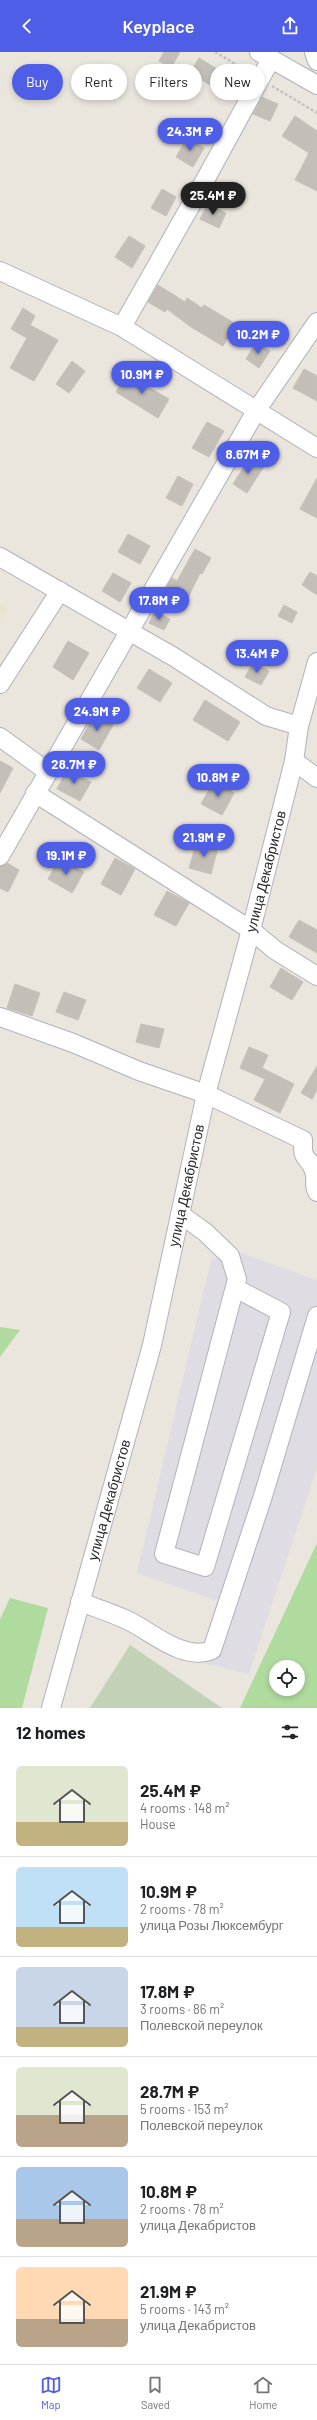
<!DOCTYPE html>
<meta charset="utf-8">
<style>
:root{--surface:#fff;--page:#f2f2f2;--text:#202124;--muted:#757577;--line:#e0e0e0;--accent:#4e5ee6}
body{margin:0;font-family:Barlow,sans-serif;background:var(--page);color:var(--text);height:100vh;display:flex;flex-direction:column;font-size:15px;white-space:nowrap}
*{box-sizing:border-box;margin:0}
p{font-size:13px;color:var(--muted)}
.icon{flex:none;width:22px;height:22px;fill:none;stroke:currentColor;stroke-width:2;stroke-linecap:round;stroke-linejoin:round}
.map{position:relative;height:1656px;overflow:hidden}
.sheet{display:flex;flex-direction:column;background:var(--surface);flex:1}
.sheet>*{flex:none}
.hud{position:absolute;left:12px;top:12px;width:293px;height:36px;display:flex;gap:8px}
.fabs{position:absolute;left:269px;top:1608px;display:grid;gap:8px}
.fabs a{display:grid;place-items:center;width:36px;height:36px;border-radius:50%;background:var(--surface);box-shadow:0 2px 6px #0003;font-size:20px}
.price{position:absolute;translate:-50% -34px;padding:0 9px;border-radius:14px;background:var(--accent);color:#fff;font-size:13px;line-height:26px;filter:drop-shadow(0 1px 2px #0008)}
.price::after{content:'';position:absolute;left:50%;top:24px;width:12px;height:9px;margin-left:-6px;background:inherit;clip-path:polygon(0 0,100% 0,50% 100%)}
.price.selected{background:#222;color:#fff}
ul{padding:0;list-style:none}
li{display:flex;align-items:center;gap:12px;height:100px;padding:0 16px}
li+li{border-top:1px solid var(--line)}
li span{display:grid;place-items:center;flex:none;width:112px;height:80px;border-radius:6px;color:#555}
li>.icon{margin-inline-start:auto}
span .icon{width:48px;height:48px;fill:#fffc;stroke-width:1}
li b{font-size:17px}
h2{display:flex;justify-content:space-between;align-items:center;height:48px;padding:0 16px;font-size:17px}
.chip{padding:0 14px;border-radius:18px;background:var(--surface);box-shadow:0 2px 6px #0003;font-size:14px;line-height:36px}
.chip.selected{background:var(--accent);color:#fff}
header{display:flex;justify-content:space-between;align-items:center;height:52px;padding:0 16px;background:var(--accent);color:#fff;font-size:18px;font-weight:600}
.tab-bar{display:flex;justify-content:space-around;align-items:center;height:56px;border-top:1px solid var(--line);background:var(--surface);font-size:11px;color:var(--muted)}
.tab-bar a{display:grid;justify-items:center;gap:2px}
.tab-bar .selected{color:var(--accent)}
.map>svg:first-child{display:block}
</style>
<header><svg class="icon" aria-label="back" viewBox="0 0 24 24"><path d="M15 5l-7 7 7 7"/></svg>Keyplace<svg class="icon" aria-label="share" viewBox="0 0 24 24"><path d="M12 15V3M7 8l5-5 5 5M5 13v7h14v-7"/></svg></header>
<div class="map">
<svg width="317" height="1656" viewBox="0 0 317 1656">
<rect width="100%" height="100%" fill="#eae5dd"/>
<polygon fill="#dfdde3" points="236,1199 316,1228 317,1225 317,1416 249,1622 200,1610 217,1549 137,1521 211,1208"/>
<polygon fill="#eae3ce" points="0,552 8,557 0,570"/>
<g fill="#afdb9f" fill-rule="evenodd">
<polygon points="0,1275 20,1278 0,1305"/>
<path d="M317,1491V1656H240ZM276,1615H298V1637H276Z"/>
<polygon points="10,1546 48,1556 22,1656 0,1656 0,1567"/>
</g>
<polygon fill="#c1d2b6" points="130,1593 222,1656 90,1656"/>
<g fill="#c3bfb8" stroke="#c5c1b7">
<polygon points="164,0 180,0 171,16 159,9"/>
<polygon points="199,6 238,30 229,45 202,28 199,31 188,24"/>
<polygon points="262,45 278,52 270,69 253,62"/>
<polygon points="295,64 317,79 317,139 295,128 309,101 282,84"/>
<polygon points="187,86 204,96 193,115 176,105"/>
<polygon points="162,137 176,145 166,164 151,156"/>
<polygon points="208,152 226,161 219,176 200,167"/>
<polygon points="129,184 145,194 132,216 115,205"/>
<polygon points="158,233 185,250 187,246 202,256 204,253 236,272 223,294 191,275 167,257 165,260 148,250"/>
<polygon points="23,256 35,264 30,273 58,288 34,329 10,316 27,286 11,277"/>
<polygon points="256,290 270,299 259,316 246,307"/>
<polygon points="72,309 85,319 69,341 56,332"/>
<polygon points="304,317 317,324 317,349 293,336"/>
<polygon points="129,319 145,329 143,332 169,347 158,366 116,340"/>
<polygon points="207,370 224,379 209,405 192,396"/>
<polygon points="250,405 264,414 247,441 233,432"/>
<polygon points="178,424 193,432 182,454 166,446"/>
<polygon points="317,426 317,466 300,457"/>
<polygon points="128,482 150,494 140,512 118,500"/>
<polygon points="195,497 211,506 202,522 200,521 185,552 163,542 172,526 177,529"/>
<polygon points="310,520 317,524 317,543 302,533"/>
<polygon points="113,521 131,531 120,550 102,539"/>
<polygon points="284,553 297,560 292,571 278,564"/>
<polygon points="155,559 170,567 164,578 149,571"/>
<polygon points="68,589 89,601 73,628 53,615"/>
<polygon points="253,610 269,619 261,633 245,625"/>
<polygon points="149,617 172,631 160,650 137,636"/>
<polygon points="205,648 240,670 228,689 193,668"/>
<polygon points="95,662 113,673 99,698 81,687"/>
<polygon points="0,709 13,716 0,741"/>
<polygon points="67,718 91,730 80,749 57,737"/>
<polygon points="214,729 234,741 222,763 201,752"/>
<polygon points="197,789 218,795 211,822 189,816"/>
<polygon points="115,806 135,817 121,843 101,832"/>
<polygon points="59,807 84,820 72,841 48,827"/>
<polygon points="7,811 19,818 8,840 0,836 0,814"/>
<polygon points="167,839 189,851 176,874 154,863"/>
<polygon points="299,868 317,878 317,901 289,885"/>
<polygon points="281,916 303,930 292,948 270,935"/>
<polygon points="15,932 40,941 32,964 7,956"/>
<polygon points="64,940 86,948 78,968 56,960"/>
<polygon points="141,972 164,977 159,996 136,990"/>
<polygon points="249,995 268,1003 262,1016 294,1032 280,1061 254,1048 265,1027 240,1016"/>
<polygon points="317,1014 317,1038 312,1047 301,1041"/>
</g>
<g fill="none" stroke-linecap="round" stroke-linejoin="round">
<defs>
<g id="minor">
<polyline points="259,0 317,33"/>
<polyline points="314,0 317,9"/>
<polyline points="0,219 122,275 317,396"/>
<polyline points="122,275 204,130 271,7"/>
<polyline points="0,505 174,605 266,664 299,674"/>
<polyline points="0,632 60,539"/>
<polyline points="0,685 48,720"/>
<polyline points="294,709 317,726"/>
<polyline points="35,741 251,878 275,898 317,924"/>
<polyline points="0,804 256,359 317,270"/>
<path d="M0,965L73,991L139,1019L206,1042L303,1088C302,1112 309,1103 314,1119C317,1126 313,1132 317,1140"/>
<polyline points="180,1162 205,1180 230,1204 237,1227 164,1502 205,1515 281,1260 235,1236"/>
<path d="M80,1550C96,1556 112,1561 127,1568C151,1579 183,1610 212,1598L263,1444L317,1264"/>
<path id="s1" d="M51,1656L152,1293L206,1042L251,878L294,709L299,674L317,610"/>
</g>
</defs>
<use href="#minor" stroke="#b0b2bc" stroke-width="20"/>
<g stroke="#c3c3c3" stroke-width="2.5" stroke-dasharray="3 2" stroke-linecap="butt">
<polyline points="215,0 247,19"/>
<polyline points="272,34 317,61"/>
</g>
<use href="#minor" stroke="#fff" stroke-width="18"/>
</g>
<g text-anchor="middle" stroke-width="3" stroke-linejoin="round" paint-order="stroke">
<g font-size="14" fill="#292929" stroke="#fff">
<text dy="5" stroke="none"><textPath href="#s1" startOffset="864">улица Декабристов</textPath></text>
<text dy="5" stroke="none"><textPath href="#s1" startOffset="540">улица Декабристов</textPath></text>
<text dy="5" stroke="none"><textPath href="#s1" startOffset="216">улица Декабристов</textPath></text>
</g>
</g>
</svg>
<div class="fabs">
<a><svg class="icon" aria-label="locate" viewBox="0 0 24 24"><circle cx="12" cy="12" r="6"/><path d="M12 2v4M12 18v4M2 12h4M18 12h4"/></svg></a>
</div>
<b class="price" style="left:190px;top:100px">24.3M ₽</b>
<b class="price selected" style="left:213px;top:164px">25.4M ₽</b>
<b class="price" style="left:258px;top:303px">10.2M ₽</b>
<b class="price" style="left:142px;top:343px">10.9M ₽</b>
<b class="price" style="left:248px;top:423px">8.67M ₽</b>
<b class="price" style="left:159px;top:569px">17.8M ₽</b>
<b class="price" style="left:257px;top:622px">13.4M ₽</b>
<b class="price" style="left:97px;top:680px">24.9M ₽</b>
<b class="price" style="left:74px;top:733px">28.7M ₽</b>
<b class="price" style="left:218px;top:746px">10.8M ₽</b>
<b class="price" style="left:204px;top:806px">21.9M ₽</b>
<b class="price" style="left:66px;top:824px">19.1M ₽</b>
<div class="hud">
<a class="chip selected">Buy</a>
<a class="chip">Rent</a>
<a class="chip">Filters</a>
<a class="chip">New</a>
</div>
</div>
<section class="sheet">
<h2>12 homes<svg class="icon" aria-label="filters" viewBox="0 0 24 24"><path d="M4 7h16M4 17h16"/><circle cx="9" cy="7" r="2"/><circle cx="15" cy="17" r="2"/></svg></h2>
<ul>
<li><span style="background:linear-gradient(#dfe7d0 70%,#c2b280 0)"><svg class="icon" aria-label="home" viewBox="0 0 24 24"><path d="M3 11l9-7 9 7M6 9v11h12V9"/></svg></span><div><b>25.4M ₽</b><p>4 rooms · 148 m²</p><p>House</p></div></li>
<li><span style="background:linear-gradient(#bfe0f5 75%,#c2b280 0)"><svg class="icon" aria-label="home" viewBox="0 0 24 24"><path d="M3 11l9-7 9 7M6 9v11h12V9"/></svg></span><div><b>10.9M ₽</b><p>2 rooms · 78 m²</p><p>улица Розы Люксембург</p></div></li>
<li><span style="background:linear-gradient(#c9d6e8 75%,#c2b280 0)"><svg class="icon" aria-label="home" viewBox="0 0 24 24"><path d="M3 11l9-7 9 7M6 9v11h12V9"/></svg></span><div><b>17.8M ₽</b><p>3 rooms · 86 m²</p><p>Полевской переулок</p></div></li>
<li><span style="background:linear-gradient(#dfe7d0 60%,#b9a48a 0)"><svg class="icon" aria-label="home" viewBox="0 0 24 24"><path d="M3 11l9-7 9 7M6 9v11h12V9"/></svg></span><div><b>28.7M ₽</b><p>5 rooms · 153 m²</p><p>Полевской переулок</p></div></li>
<li><span style="background:linear-gradient(#a9c7e8 65%,#b9a48a 0)"><svg class="icon" aria-label="home" viewBox="0 0 24 24"><path d="M3 11l9-7 9 7M6 9v11h12V9"/></svg></span><div><b>10.8M ₽</b><p>2 rooms · 78 m²</p><p>улица Декабристов</p></div></li>
<li><span style="background:linear-gradient(#ffd9b3 65%,#b9a48a 0)"><svg class="icon" aria-label="home" viewBox="0 0 24 24"><path d="M3 11l9-7 9 7M6 9v11h12V9"/></svg></span><div><b>21.9M ₽</b><p>5 rooms · 143 m²</p><p>улица Декабристов</p></div></li>
</ul>
</section>
<nav class="tab-bar">
<a class="selected"><svg class="icon" aria-label="map" viewBox="0 0 24 24"><path d="M3 6l6-2 6 2 6-2v14l-6 2-6-2-6 2zM9 4v14M15 6v14"/></svg>Map</a>
<a><svg class="icon" aria-label="saved" viewBox="0 0 24 24"><path d="M7 4h10v16l-5-4-5 4z"/></svg>Saved</a>
<a><svg class="icon" aria-label="home" viewBox="0 0 24 24"><path d="M3 11l9-7 9 7M6 9v11h12V9"/></svg>Home</a>
</nav>
